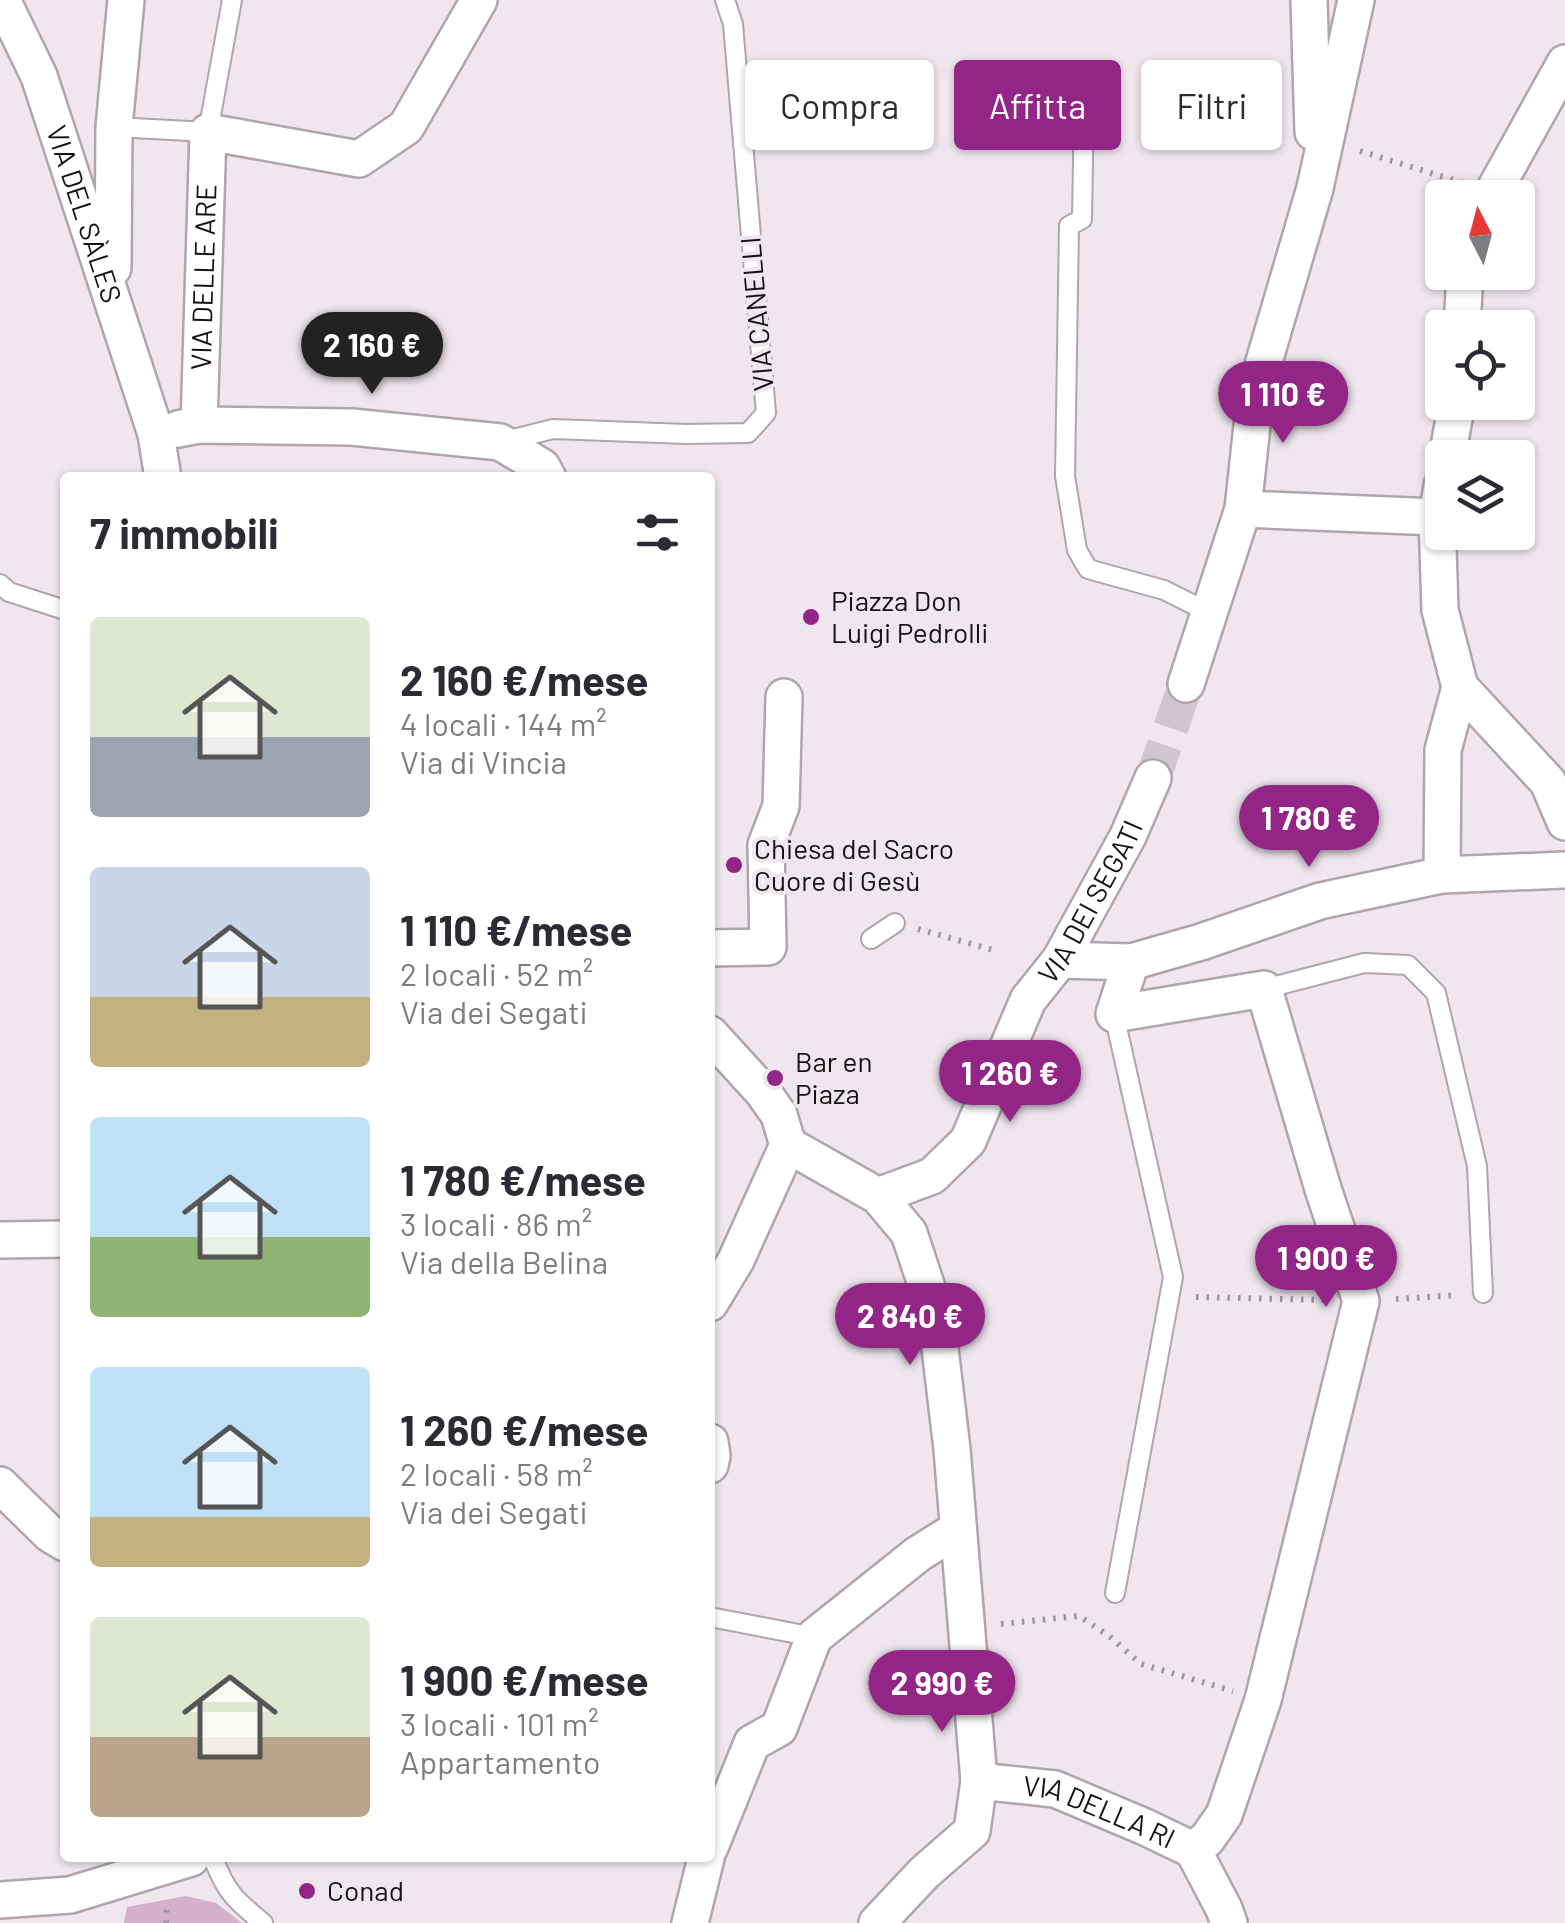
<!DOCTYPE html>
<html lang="it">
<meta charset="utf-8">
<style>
:root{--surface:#fff;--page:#f2f2f3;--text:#2b2b33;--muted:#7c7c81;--accent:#932586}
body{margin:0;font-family:Barlow,sans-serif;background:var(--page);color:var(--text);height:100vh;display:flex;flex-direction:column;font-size:38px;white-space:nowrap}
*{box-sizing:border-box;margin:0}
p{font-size:32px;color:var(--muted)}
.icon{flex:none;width:55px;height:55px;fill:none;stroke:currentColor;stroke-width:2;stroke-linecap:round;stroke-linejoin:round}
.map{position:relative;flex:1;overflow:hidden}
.sheet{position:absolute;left:60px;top:472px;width:655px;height:1390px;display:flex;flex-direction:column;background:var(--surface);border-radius:10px;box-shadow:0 2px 8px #0004}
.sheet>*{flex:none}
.guide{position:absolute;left:745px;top:60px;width:670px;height:90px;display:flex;gap:20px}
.needle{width:65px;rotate:354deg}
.buttons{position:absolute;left:1425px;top:180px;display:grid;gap:20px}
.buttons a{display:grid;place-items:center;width:110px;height:110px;border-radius:10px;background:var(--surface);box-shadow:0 2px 8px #0004;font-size:50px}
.price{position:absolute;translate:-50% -85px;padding:0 22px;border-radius:35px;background:var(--accent);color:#fff;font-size:32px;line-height:65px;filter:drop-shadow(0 2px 5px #0008)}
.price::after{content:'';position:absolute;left:50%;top:60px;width:30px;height:22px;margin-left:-15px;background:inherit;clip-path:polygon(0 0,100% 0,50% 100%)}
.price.on{background:#222;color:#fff}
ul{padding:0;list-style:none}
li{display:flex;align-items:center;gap:30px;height:250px;padding:0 30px}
li span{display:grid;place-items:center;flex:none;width:280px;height:200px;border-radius:10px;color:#555}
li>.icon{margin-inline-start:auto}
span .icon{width:120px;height:120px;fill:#fffc;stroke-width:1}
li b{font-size:42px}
h2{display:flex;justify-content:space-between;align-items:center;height:120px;padding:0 30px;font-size:42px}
.chip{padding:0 35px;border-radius:10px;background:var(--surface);box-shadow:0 2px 8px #0004;font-size:35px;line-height:90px}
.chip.on{background:var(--accent);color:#fff}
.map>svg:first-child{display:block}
</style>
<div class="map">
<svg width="1565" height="1923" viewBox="0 0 1565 1923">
<rect width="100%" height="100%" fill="#f0e7ee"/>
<polygon fill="#d3b1cc" points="186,1896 216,1903 242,1923 124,1923 127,1907"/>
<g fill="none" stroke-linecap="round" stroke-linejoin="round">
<polyline stroke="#cfc7cd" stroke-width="35" stroke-dasharray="35 18" stroke-linecap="butt" points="1153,778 1186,684"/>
<defs>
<g id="lane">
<polyline points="1084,102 1082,219 1069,226 1065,476 1077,550 1088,569 1164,590 1210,613"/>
<polyline points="114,127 208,132 232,0"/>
<polyline points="501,442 553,429 686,434 748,433 766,413 733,24 725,0"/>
<polyline points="0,584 9,592 65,610"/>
<polyline points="871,939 895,923"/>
<polyline points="1264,989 1364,963 1408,965 1436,993 1477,1166 1483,1293"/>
<polyline points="1114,1014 1173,1277 1115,1593"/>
<polyline points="710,1617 814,1637"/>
<path d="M213,1858C226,1892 235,1900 263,1923"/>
</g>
<g id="street">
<path id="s1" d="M2,0L39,76L156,434L163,478"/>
<polyline points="1309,0 1313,132"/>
<polyline points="1490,198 1565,63"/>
<polyline points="113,268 114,127 126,0"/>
<polyline points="1462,328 1465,272"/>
<path id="s2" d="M199,425L208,132L359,159L406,127L479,0"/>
<polyline points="178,429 199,425 352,427 500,442 542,467 548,478"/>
<polyline points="1447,458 1457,402"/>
<polyline points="1442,486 1437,517 1440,610 1460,687 1548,782 1565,822"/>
<polyline points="1243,509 1437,517"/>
<polyline points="1186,684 1243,509 1256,389 1315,188 1356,0"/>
<polyline points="1442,875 1443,750 1460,687"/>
<polyline points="710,948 768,947 766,845 781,806 784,697"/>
<polyline points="1060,960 1131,962 1201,942 1320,901 1442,875 1565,870"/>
<polyline points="1131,962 1114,1014 1264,989 1324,1192 1361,1301 1263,1700 1224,1815 1207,1839 1193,1850"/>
<polyline points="710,1034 763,1092 779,1115 788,1145"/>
<polyline points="788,1145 878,1196 909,1233 936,1315 952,1449 979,1781 972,1831 924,1873 877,1923"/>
<path id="s3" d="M878,1196L932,1176L968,1141L1028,1000L1060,960L1128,836L1153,778"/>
<polyline points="0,1240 65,1239"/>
<polyline points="710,1303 736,1260 788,1145"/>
<polyline points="710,1442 712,1456 710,1465"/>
<polyline points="0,1485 50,1534 65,1543"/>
<path id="s4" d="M979,1781L1055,1789L1145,1827L1193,1850L1224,1909L1229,1923"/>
<polyline points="710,1847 752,1743 779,1728 814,1637 918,1554 958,1529"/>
<polyline points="0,1900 70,1895 191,1858"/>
<polyline points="690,1923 706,1858"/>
</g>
</defs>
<use href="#lane" stroke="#aea6ac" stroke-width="22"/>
<use href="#street" stroke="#aea6ac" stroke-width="40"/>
<g stroke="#9b9499" stroke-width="6" stroke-dasharray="2.5 8" stroke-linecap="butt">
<polyline points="1360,151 1463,183"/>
<polyline points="918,929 993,950"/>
<polyline points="1196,1297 1323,1300"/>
<polyline points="1396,1299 1458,1295"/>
<polyline points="1001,1624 1079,1616 1109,1636 1141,1664 1233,1691"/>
<polyline points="166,1923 167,1902"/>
</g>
<use href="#lane" stroke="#fff" stroke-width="18"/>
<use href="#street" stroke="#fff" stroke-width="35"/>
</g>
<g fill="#932586" stroke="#f0e7ee" stroke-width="4">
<circle cx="811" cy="617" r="10"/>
<circle cx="734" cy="865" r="10"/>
<circle cx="775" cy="1078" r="10"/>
<circle cx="307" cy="1891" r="10"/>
</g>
<g text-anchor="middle" stroke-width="8" stroke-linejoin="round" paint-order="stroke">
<g font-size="28" fill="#141113" stroke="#f0e7ee">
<text dy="10" stroke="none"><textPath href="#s1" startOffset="230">VIA DEL SÀLES</textPath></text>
<text dy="10" stroke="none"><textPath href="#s2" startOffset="148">VIA DELLE ARE</textPath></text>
<text transform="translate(757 314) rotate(-95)" y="10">VIA CANELLI</text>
<text dy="10" stroke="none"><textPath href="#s3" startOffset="378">VIA DEI SEGATI</textPath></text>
<text dy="10" stroke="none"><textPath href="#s4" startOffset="125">VIA DELLA RI</textPath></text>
</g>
<g font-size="28" fill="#141113" stroke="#f0e7ee" text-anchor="start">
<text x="831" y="611">Piazza Don<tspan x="831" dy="32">Luigi Pedrolli</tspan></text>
<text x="754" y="859">Chiesa del Sacro<tspan x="754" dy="32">Cuore di Gesù</tspan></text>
<text x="795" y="1072">Bar en<tspan x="795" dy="32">Piaza</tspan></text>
<text x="327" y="1901">Conad</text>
</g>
</g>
</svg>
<div class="buttons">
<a><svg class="needle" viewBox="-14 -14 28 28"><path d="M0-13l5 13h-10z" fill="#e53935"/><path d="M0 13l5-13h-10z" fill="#7c7c81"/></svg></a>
<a><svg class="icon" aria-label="locate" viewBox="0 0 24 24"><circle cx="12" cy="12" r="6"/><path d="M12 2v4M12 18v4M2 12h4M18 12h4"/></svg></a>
<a><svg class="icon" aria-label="layers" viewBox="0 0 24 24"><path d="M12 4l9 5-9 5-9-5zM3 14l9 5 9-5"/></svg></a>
</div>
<b class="price on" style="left:372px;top:397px">2 160 €</b>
<b class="price" style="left:1283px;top:446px">1 110 €</b>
<b class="price" style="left:1309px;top:870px">1 780 €</b>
<b class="price" style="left:1010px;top:1125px">1 260 €</b>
<b class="price" style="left:1326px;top:1310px">1 900 €</b>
<b class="price" style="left:910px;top:1368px">2 840 €</b>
<b class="price" style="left:942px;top:1735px">2 990 €</b>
<div class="guide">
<a class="chip">Compra</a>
<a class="chip on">Affitta</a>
<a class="chip">Filtri</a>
</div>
<section class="sheet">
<h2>7 immobili<svg class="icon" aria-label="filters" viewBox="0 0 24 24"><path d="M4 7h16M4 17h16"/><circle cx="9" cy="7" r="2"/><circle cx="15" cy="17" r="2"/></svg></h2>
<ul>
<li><span style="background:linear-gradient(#dfe7d0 60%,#9aa5b1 0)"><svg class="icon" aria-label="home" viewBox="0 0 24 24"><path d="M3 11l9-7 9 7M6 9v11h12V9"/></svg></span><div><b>2 160 €/mese</b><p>4 locali · 144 m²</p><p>Via di Vincia</p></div></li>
<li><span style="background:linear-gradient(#c9d6e8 65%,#c2b280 0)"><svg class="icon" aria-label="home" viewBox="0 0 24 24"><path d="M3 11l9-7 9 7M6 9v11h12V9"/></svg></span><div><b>1 110 €/mese</b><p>2 locali · 52 m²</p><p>Via dei Segati</p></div></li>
<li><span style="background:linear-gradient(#bfe0f5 60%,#8fb573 0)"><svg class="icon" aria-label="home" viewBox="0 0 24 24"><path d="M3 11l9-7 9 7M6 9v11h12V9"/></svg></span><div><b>1 780 €/mese</b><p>3 locali · 86 m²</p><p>Via della Belina</p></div></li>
<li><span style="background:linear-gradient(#bfe0f5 75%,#c2b280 0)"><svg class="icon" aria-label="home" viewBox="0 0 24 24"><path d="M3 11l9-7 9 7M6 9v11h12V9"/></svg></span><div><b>1 260 €/mese</b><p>2 locali · 58 m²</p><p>Via dei Segati</p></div></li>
<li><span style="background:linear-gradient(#dfe7d0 60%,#b9a48a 0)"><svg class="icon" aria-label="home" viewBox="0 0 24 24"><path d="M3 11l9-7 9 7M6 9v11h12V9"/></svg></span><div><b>1 900 €/mese</b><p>3 locali · 101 m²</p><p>Appartamento</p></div></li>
</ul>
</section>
</div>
